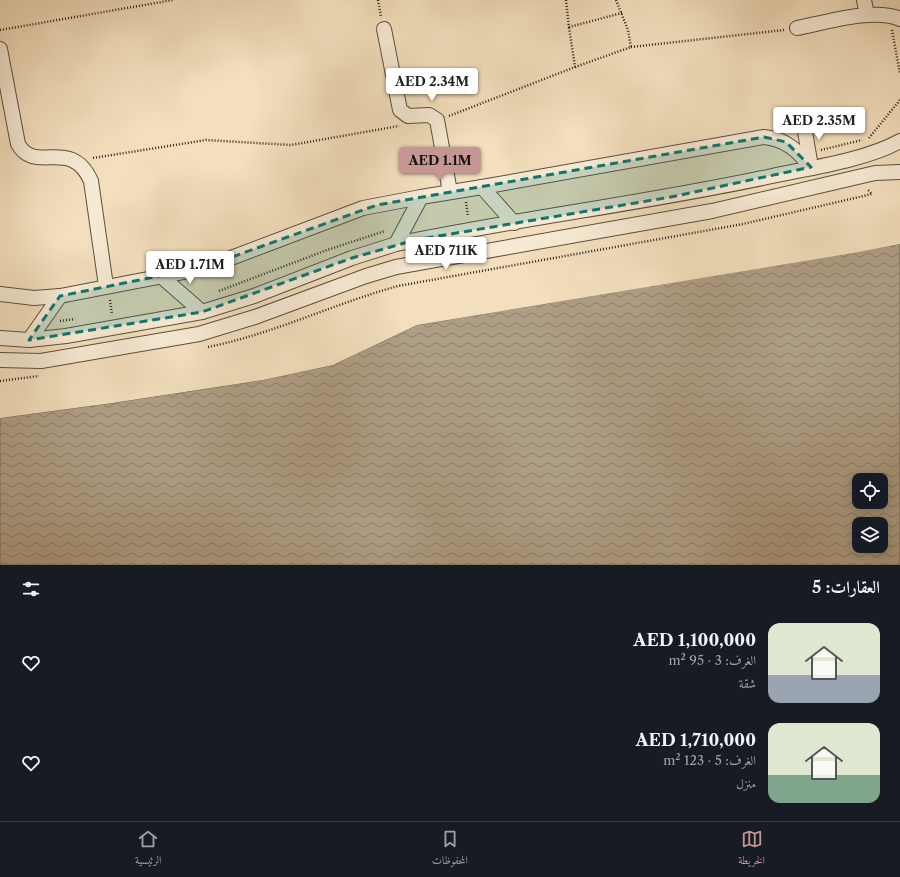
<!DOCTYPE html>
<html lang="ar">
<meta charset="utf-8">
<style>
:root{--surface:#171b24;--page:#20242c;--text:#f1f3f6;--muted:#9ea1a6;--line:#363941;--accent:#c59692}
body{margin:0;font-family:"Libre Caslon Text",Amiri,serif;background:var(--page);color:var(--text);direction:rtl;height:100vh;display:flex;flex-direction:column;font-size:15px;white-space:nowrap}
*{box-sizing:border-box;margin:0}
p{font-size:13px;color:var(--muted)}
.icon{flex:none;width:22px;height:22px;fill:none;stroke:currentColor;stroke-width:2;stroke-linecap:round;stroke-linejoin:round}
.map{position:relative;height:565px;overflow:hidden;direction:ltr}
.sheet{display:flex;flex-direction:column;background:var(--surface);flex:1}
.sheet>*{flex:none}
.buttons{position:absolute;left:852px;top:473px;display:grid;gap:8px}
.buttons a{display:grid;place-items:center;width:36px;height:36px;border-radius:8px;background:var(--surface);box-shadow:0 2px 10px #0003;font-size:20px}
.price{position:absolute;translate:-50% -34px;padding:0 9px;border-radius:4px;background:#fff;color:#222;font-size:13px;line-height:26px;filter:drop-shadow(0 1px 2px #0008)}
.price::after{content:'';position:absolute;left:50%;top:24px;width:12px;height:9px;margin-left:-6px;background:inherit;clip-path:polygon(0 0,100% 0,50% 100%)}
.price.active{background:var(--accent);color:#111}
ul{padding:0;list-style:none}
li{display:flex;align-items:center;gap:12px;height:100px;padding:0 20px}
li span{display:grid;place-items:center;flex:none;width:112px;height:80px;border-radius:12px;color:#555}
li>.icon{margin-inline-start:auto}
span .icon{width:48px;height:48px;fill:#fffc;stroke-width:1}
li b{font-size:17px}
h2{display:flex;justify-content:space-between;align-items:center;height:48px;padding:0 20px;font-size:17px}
.tabs{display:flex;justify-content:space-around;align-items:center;height:56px;border-top:1px solid var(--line);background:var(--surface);font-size:11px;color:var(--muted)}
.tabs a{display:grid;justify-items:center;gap:2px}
.tabs .active{color:var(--accent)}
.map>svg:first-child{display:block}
</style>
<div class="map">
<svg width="900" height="565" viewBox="0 0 900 565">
<defs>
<pattern id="water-waves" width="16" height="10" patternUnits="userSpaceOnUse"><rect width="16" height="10" fill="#ae9e85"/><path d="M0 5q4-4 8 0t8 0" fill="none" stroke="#8e806c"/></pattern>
</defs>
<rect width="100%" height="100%" fill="#f3dfbd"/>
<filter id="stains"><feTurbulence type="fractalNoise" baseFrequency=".005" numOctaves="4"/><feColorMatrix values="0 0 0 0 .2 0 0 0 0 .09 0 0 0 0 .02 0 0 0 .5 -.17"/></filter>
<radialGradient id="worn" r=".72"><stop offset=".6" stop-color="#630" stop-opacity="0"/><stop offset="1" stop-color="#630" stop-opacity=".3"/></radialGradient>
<path fill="url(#water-waves)" stroke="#796b59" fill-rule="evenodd" d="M900,244V565H0V418L112,403L263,380L333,365L417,325ZM859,480H881V502H859ZM859,524H881V546H859Z"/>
<polygon fill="#f3dfbd" points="900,242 900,244 853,253 417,325 333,365 263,380 112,403 0,418 0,416 112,401 262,378 332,363 417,324"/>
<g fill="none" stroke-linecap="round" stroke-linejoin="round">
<defs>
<g id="minor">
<polyline points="864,0 867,15"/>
<path d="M797,28C823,23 876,7 900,19"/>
<polyline points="384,29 400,110 408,116 429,115 437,120 450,192"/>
<path d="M0,49L18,144C35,175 71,136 91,181L106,286"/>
<polyline points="803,120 811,167"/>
<polyline points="482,187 514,223"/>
<polyline points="396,244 421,197"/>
<polyline points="162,277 202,312"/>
<path d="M0,294L34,298L60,296L184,272L223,261L363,208L421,197L482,187L764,137C786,139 798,151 811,167"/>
<path d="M0,338L29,340L66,336L202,312L254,296L352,258L396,244C521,218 647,203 772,176C810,168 866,160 900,141"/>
<polyline points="29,340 60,296"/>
<polyline points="0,360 41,361 199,334 255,317 366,276 396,267 712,211 875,173 900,172"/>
</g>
</defs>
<use href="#minor" stroke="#5c4f40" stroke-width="16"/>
<g stroke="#291f17" stroke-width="2.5" stroke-dasharray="1 2" stroke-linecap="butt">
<polyline points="378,0 381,17"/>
<polyline points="566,0 569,27 622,13"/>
<polyline points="0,30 173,0"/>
<polyline points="892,30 900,74"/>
<polyline points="631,47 784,30"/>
<polyline points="575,67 631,47 628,30 616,0"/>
<polyline points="449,116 575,67 569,27"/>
<polyline points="869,138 900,100"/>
<polyline points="821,150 862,140"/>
<polyline points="93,158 206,140 291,145 399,126"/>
<polyline points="466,202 468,216"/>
<polyline points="219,291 327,250 385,231"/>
<polyline points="110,300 112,315"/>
<polyline points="60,321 75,319"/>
<path d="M208,347C273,334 333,304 398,286L743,224L872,194L867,189"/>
<polyline points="0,381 39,376"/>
</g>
<use href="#minor" stroke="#f7ead4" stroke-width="14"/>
</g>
<path fill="#0f766e" fill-opacity="0.2" stroke="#0f766e" stroke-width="3" stroke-dasharray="8 5" stroke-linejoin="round" d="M764,137L786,142L811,167L671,197L415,240L352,258L202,312L29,340L60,296L204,267L377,205Z"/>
<rect width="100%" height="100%" filter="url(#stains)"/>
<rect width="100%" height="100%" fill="url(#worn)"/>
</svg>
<div class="buttons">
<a><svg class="icon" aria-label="locate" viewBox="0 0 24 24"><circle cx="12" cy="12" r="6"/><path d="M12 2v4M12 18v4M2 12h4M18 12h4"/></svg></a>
<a><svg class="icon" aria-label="layers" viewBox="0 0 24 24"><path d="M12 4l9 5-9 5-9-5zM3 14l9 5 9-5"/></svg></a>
</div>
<b class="price" style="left:432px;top:102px">AED 2.34M</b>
<b class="price" style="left:819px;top:141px">AED 2.35M</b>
<b class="price active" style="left:440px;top:181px">AED 1.1M</b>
<b class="price" style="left:446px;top:271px">AED 711K</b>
<b class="price" style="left:190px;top:285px">AED 1.71M</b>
</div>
<section class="sheet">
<h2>العقارات: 5<svg class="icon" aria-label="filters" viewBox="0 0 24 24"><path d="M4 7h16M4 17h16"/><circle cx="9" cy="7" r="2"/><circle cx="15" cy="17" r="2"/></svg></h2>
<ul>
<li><span style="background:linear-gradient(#dfe7d0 65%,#9aa5b1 0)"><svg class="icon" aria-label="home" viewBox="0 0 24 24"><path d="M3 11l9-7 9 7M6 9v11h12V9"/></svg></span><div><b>AED 1,100,000</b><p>الغرف: 3 · 95 m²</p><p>شقة</p></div><svg class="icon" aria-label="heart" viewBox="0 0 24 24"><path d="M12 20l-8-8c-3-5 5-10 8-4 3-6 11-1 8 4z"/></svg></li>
<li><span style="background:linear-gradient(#dfe7d0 65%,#7fa58c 0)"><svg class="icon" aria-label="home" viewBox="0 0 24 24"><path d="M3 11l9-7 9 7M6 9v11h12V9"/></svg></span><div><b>AED 1,710,000</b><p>الغرف: 5 · 123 m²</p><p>منزل</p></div><svg class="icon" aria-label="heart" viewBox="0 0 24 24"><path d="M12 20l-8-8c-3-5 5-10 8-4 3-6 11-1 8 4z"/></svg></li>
</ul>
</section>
<nav class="tabs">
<a class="active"><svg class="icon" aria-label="map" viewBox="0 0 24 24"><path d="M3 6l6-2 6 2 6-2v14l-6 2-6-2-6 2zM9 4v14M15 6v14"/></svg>الخريطة</a>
<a><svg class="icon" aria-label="saved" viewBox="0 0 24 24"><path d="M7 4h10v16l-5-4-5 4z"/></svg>المحفوظات</a>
<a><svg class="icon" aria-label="home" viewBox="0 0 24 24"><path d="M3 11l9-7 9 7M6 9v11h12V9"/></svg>الرئيسية</a>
</nav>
